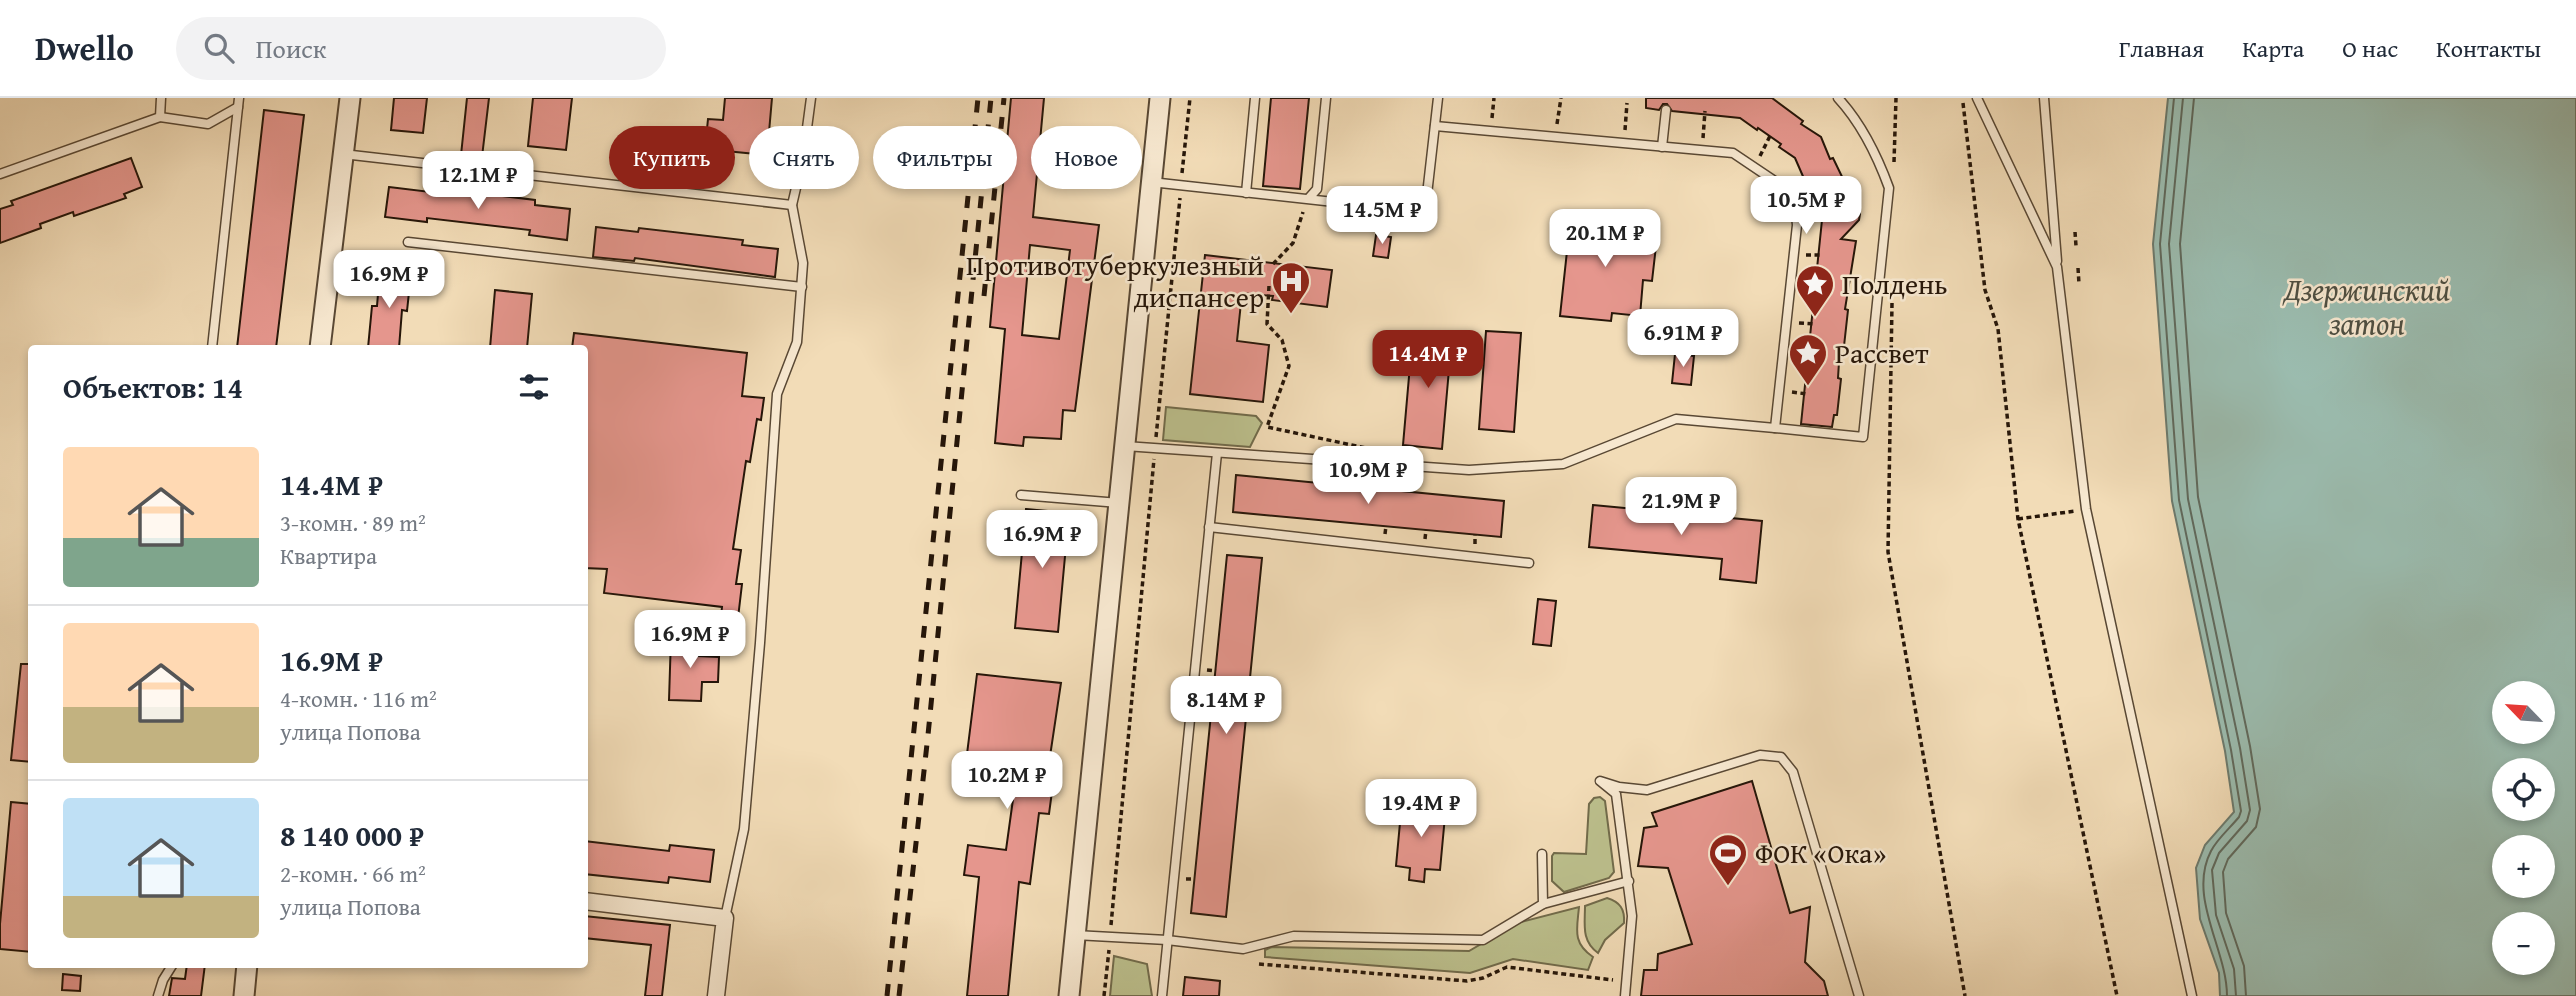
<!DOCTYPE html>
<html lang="ru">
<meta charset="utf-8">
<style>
:root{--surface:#fff;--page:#f2f2f3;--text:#1f2937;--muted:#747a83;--line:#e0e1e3;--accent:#8f2418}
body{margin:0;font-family:"Gentium Book Plus",serif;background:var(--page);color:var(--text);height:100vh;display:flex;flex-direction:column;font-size:26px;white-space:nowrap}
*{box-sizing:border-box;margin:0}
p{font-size:23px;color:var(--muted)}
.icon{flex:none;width:38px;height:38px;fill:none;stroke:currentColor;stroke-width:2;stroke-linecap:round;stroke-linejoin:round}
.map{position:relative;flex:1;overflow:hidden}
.details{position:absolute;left:28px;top:247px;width:560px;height:623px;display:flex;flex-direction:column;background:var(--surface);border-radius:7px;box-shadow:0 4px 10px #0003}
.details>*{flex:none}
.banner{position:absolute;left:609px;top:28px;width:665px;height:63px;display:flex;gap:14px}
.needle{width:46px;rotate:295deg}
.buttons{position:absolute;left:2492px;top:583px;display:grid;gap:14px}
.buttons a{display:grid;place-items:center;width:63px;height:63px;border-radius:50%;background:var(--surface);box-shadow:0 4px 10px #0003;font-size:35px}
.price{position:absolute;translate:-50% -60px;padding:0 16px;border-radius:14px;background:#fff;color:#222;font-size:23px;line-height:46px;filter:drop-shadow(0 2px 4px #0008)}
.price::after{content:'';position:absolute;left:50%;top:42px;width:21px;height:16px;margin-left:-10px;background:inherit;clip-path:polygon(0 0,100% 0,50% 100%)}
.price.selected{background:var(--accent);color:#fff}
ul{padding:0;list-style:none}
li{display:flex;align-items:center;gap:21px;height:175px;padding:0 35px}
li+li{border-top:2px solid var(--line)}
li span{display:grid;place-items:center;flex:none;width:196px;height:140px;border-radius:7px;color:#555}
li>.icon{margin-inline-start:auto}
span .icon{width:84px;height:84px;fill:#fffc;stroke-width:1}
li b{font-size:30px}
h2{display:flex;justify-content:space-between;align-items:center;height:84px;padding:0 35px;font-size:30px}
.pill{padding:0 24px;border-radius:32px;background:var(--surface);box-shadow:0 4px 10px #0003;font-size:24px;line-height:63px}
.pill.selected{background:var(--accent);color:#fff}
header{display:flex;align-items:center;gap:42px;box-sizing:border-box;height:98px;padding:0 35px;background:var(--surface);border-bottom:2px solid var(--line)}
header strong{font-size:33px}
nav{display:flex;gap:38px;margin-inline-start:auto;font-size:24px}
.search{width:490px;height:63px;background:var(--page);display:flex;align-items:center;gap:18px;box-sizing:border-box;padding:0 24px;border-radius:38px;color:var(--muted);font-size:26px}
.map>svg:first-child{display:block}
</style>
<header>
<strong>Dwello</strong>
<div class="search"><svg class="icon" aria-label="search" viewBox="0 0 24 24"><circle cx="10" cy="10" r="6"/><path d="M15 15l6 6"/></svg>Поиск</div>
<nav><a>Главная</a><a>Карта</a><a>О нас</a><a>Контакты</a></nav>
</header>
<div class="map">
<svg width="2576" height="898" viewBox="0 0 2576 898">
<rect width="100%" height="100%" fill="#f2dcb7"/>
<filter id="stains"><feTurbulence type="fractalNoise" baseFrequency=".00286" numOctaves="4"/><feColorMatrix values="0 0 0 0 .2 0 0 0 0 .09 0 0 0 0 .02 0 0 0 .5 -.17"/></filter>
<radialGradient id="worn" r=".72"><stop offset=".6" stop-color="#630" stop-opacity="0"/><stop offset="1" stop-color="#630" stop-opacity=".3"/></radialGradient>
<g fill="#bcc08d" stroke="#716b4b" stroke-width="2">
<polygon points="1166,309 1256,318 1262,325 1250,349 1163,342"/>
<polygon points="1600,699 1605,703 1614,774 1609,780 1564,794 1552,783 1552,758 1554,755 1586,756 1589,706 1594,700"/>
<path d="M1607,800C1620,804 1625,811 1624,825L1605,842L1598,855C1581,843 1585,826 1585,808Z"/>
<path d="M1579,809C1577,831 1572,845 1593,859L1588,872L1513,861L1470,875L1265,859V852L1272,849L1469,853L1517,825Z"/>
<polygon points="1114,858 1147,866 1152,898 1110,898"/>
</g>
<path fill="#9bbcaf" stroke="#6c7a6d" stroke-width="2" fill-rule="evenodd" d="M2168,0H2576V898H2220L2219,875L2200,821L2196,770L2205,747L2234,714L2225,653L2172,403L2153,146ZM2504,595H2543V634H2504ZM2504,672H2543V710H2504ZM2504,749H2543V788H2504ZM2504,826H2543V864H2504Z"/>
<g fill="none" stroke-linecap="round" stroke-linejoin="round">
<g stroke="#60695c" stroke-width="2">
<path d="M2174,0L2160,146L2179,402L2231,652L2241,713L2239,719C2230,730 2217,741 2211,753C2187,799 2227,851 2227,898"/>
<polyline points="2183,0 2169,146 2188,401 2240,650 2250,712 2247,723 2219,755 2212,772 2216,817 2234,871 2236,898"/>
<polyline points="2194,0 2180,146 2198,399 2250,648 2260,711 2256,729 2228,761 2223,774 2226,815 2244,868 2246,898"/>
</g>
</g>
<g fill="#e5968d" stroke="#261609" stroke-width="2" fill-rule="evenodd">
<polygon points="394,0 427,0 423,35 391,32"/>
<polygon points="467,0 489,0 482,59 461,57"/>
<polygon points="533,0 572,0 566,52 528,48"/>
<polygon points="725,0 772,0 767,57 705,51 708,21 723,22"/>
<path d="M1011,0H1044L1033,119L1099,127L1075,313L1063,312L1061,341L1024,339L1023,348L995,345L1005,231L990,229ZM1030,147L1070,152L1059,241L1022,237Z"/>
<polygon points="1271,0 1309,0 1300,91 1263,88"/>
<polygon points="1646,0 1772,0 1803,23 1801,26 1821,39 1830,61 1833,60 1860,116 1859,122 1841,141 1856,143 1845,211 1848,212 1844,248 1841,248 1839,264 1838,280 1841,281 1837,317 1834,317 1832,329 1801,326 1822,122 1795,60 1779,49 1781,46 1758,30 1757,32 1740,20 1672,13 1667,6 1663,6 1659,12 1646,10"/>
<polygon points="264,12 304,17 276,250 237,250"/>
<polygon points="131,60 142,89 124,96 126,100 74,118 73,114 40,126 41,130 0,145 0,111 13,107 11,103"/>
<polygon points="389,89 430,94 431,89 535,102 535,107 570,111 567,142 529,137 530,132 427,120 427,124 385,119"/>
<polygon points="1571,116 1622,122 1621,131 1648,134 1647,147 1656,148 1652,183 1643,182 1640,218 1612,215 1611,223 1560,218"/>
<polygon points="596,129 638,134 639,130 743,142 742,147 778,151 775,179 635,160 634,163 593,159"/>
<polygon points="1376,137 1391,139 1388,160 1373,158"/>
<polygon points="1205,157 1332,172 1327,209 1272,202 1273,198 1242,195 1237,243 1269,247 1263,304 1190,296"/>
<polygon points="380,172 411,175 407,213 402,212 399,250 368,250 372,208 377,208"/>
<polygon points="495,192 532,196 527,250 490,250"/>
<polygon points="1413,233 1452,237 1442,351 1403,347"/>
<polygon points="1486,233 1521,235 1514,334 1479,331"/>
<polygon points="574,235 747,255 742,298 764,300 761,322 757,321 750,364 746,363 733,451 741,452 736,486 742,486 738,520 721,518 722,509 604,495 607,471 584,470 584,250 572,250"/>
<polygon points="1675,256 1694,258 1691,287 1672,285"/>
<polygon points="1236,377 1504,403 1501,439 1233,414"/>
<polygon points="1593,407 1762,423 1756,485 1720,481 1722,461 1589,449"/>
<polygon points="1026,411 1069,415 1058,534 1015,530"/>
<polygon points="1227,457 1262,460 1226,819 1191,815"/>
<polygon points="1538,501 1556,503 1551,548 1533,546"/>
<polygon points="671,539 698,540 698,558 719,559 718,584 702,584 701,603 669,602"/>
<polygon points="21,566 32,566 32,664 11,662"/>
<polygon points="977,576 1061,585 1046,685 1053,686 1049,716 1039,715 1030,786 1019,784 1008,898 967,898 979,779 964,777 968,747 1006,752 1014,694 963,688"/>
<polygon points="1752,683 1790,815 1810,809 1805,864 1824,883 1828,898 1641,898 1644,872 1657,872 1658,856 1692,846 1668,770 1638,768 1644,730 1657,728 1652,715"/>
<polygon points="1425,700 1436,705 1441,718 1445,718 1440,772 1425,771 1424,784 1409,782 1410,770 1396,768 1401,714 1407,714 1418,701"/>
<polygon points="11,704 32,706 29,817 32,817 32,854 0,851 0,826"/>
<polygon points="584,743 669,753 670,747 714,752 710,784 669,779 668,785 584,776"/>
<polygon points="584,818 670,827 662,898 645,898 651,847 584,840"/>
<polygon points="187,866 205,866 201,898 169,898 172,880 185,881"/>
<polygon points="63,876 81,878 80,893 62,892"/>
<polygon points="1185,879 1220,883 1219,898 1183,898"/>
</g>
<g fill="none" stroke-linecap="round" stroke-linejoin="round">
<defs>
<g id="service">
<polyline points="1977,0 2057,169 2086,411 2192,898"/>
<polyline points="2044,0 2057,163"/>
<polyline points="160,19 208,26 238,9"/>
<path d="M1435,28L1733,55L1794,96L1797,127L1775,330L1863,339L1889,90C1877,57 1862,26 1838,0"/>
<polyline points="1662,49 1666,12"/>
<polyline points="343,56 792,107"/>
<polyline points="0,76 160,19 161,0"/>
<polyline points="1151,84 1425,114 1438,0"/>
<polyline points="1246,95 1255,0"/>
<polyline points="1309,100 1317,91 1326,0"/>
<polyline points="408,144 802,189"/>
<polyline points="212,250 239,0"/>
<polyline points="1125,348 1469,372 1563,366 1676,321 1775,330"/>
<polyline points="1021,397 1119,405"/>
<polyline points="1209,429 1529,465"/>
<polyline points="1543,806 1629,783"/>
<polyline points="725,820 744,731 760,545 777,296 797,244 803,165 792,107 803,60 811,0"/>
<polyline points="1075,837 1167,842 1243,851 1294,838 1483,842 1543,806 1542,756"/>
<polyline points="158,898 163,882 173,866"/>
<polyline points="1162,898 1217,355"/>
<polyline points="1625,898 1632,818 1616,696 1600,683 1619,689 1647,692 1760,657 1781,659 1793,674 1859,898"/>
</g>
<polyline id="minor" points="584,803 725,820 716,898"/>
<g id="tertiary">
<polyline points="320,250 350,0"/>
<polyline points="244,898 247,866"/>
<polyline points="1069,898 1160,0"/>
</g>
</defs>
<use href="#service" stroke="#594834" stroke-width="11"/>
<use href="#minor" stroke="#594834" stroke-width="19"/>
<use href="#tertiary" stroke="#594834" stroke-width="23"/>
<g stroke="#261609" stroke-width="3.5" stroke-dasharray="5 3.5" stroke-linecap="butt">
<polyline points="1963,5 1985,192 1998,231 2018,421 2117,898"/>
<polyline points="1492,20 1494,0"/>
<polyline points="1557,26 1561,0"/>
<polyline points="1625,32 1627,5"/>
<polyline points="1703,40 1705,13"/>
<polyline points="1760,58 1770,38"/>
<polyline points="1894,64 1896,0"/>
<polyline points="1182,75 1190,0"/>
<polyline points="2075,134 2076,148"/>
<polyline points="1806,157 1822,157"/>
<polyline points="1273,166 1293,145 1303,114"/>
<polyline points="2078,170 2079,186"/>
<polyline points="1269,188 1267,226 1282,242 1289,268 1267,329 1366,350"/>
<polyline points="1892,205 1888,454 1965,898"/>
<polyline points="1799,225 1815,226"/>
<polyline points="1792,294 1807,296"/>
<polyline points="1156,339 1180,100"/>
<polyline points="2018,421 2075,413"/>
<polyline points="1385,436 1386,428"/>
<polyline points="1425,441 1426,432"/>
<polyline points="1475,446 1475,436"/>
<polyline points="1207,572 1216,573"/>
<polyline points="1186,781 1195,781"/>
<polyline points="1111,827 1154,361"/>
<polyline points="1259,866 1467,883 1483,880 1507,869 1613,882"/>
<polyline points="1104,898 1109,852"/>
</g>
<use href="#service" stroke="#f7e8d0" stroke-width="8"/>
<use href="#minor" stroke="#f7e8d0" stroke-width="16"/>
<use href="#tertiary" stroke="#f7e8d0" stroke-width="19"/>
<g stroke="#261609" stroke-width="5" stroke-dasharray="12 12" stroke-linecap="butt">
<polyline points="984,198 1004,0"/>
<polyline points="887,898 978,0"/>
<polyline points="899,898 928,637 991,0"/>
</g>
</g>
<defs>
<symbol id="hospital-pin" viewBox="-11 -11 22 30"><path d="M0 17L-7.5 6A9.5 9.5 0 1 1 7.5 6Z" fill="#8f2418" stroke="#f7e8d0"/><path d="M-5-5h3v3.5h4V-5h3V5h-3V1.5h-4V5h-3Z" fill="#fff"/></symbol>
<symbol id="sight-pin" viewBox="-11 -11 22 30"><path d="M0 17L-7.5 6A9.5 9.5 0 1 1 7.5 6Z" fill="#8f2418" stroke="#f7e8d0"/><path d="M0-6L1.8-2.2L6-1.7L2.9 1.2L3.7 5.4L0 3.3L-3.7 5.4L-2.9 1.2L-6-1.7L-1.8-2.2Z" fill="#fff"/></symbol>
<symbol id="stadium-pin" viewBox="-11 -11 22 30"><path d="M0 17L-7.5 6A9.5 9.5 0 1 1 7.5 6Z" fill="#8f2418" stroke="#f7e8d0"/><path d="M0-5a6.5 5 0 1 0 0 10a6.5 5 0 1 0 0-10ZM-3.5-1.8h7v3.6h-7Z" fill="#fff"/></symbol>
</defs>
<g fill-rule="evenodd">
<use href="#hospital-pin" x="1269" y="161" width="44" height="60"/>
<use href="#sight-pin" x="1793" y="164" width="44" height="60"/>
<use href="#sight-pin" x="1786" y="233" width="44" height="60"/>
<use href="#stadium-pin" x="1706" y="733" width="44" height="60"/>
</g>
<g text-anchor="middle" stroke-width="5" stroke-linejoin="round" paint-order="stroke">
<g font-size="28" fill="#261609" stroke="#f7e8d0" text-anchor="start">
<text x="1264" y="177" text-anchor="end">Противотуберкулезный<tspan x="1264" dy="32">диспансер</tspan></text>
<text x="1842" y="196">Полдень</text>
<text x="1835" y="265">Рассвет</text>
<text x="1755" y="765">ФОК «Ока»</text>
</g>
<g font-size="30" font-style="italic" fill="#4f5043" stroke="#f7e8d0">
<text x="2367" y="202">Дзержинский<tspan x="2367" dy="34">затон</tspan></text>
</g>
</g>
<rect width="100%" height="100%" filter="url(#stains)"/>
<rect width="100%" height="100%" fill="url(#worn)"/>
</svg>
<div class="buttons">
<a><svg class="needle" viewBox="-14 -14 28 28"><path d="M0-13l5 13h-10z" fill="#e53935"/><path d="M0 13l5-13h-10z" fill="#747a83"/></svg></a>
<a><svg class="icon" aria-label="locate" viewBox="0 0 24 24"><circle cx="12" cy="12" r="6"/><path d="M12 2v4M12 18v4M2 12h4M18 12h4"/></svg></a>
<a>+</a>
<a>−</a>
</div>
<b class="price" style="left:478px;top:113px">12.1M ₽</b>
<b class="price" style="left:1806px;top:138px">10.5M ₽</b>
<b class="price" style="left:1382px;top:148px">14.5M ₽</b>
<b class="price" style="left:1605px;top:171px">20.1M ₽</b>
<b class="price" style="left:389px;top:212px">16.9M ₽</b>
<b class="price" style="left:1683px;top:271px">6.91M ₽</b>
<b class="price selected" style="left:1428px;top:292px">14.4M ₽</b>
<b class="price" style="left:1368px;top:408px">10.9M ₽</b>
<b class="price" style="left:1681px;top:439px">21.9M ₽</b>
<b class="price" style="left:1042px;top:472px">16.9M ₽</b>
<b class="price" style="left:690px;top:572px">16.9M ₽</b>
<b class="price" style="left:1226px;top:638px">8.14M ₽</b>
<b class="price" style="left:1007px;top:713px">10.2M ₽</b>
<b class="price" style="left:1421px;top:741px">19.4M ₽</b>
<div class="banner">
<a class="pill selected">Купить</a>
<a class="pill">Снять</a>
<a class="pill">Фильтры</a>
<a class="pill">Новое</a>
</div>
<section class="details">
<h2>Объектов: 14<svg class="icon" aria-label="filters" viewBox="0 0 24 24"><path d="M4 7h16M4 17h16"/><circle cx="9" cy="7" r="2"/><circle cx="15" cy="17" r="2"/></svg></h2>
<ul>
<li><span style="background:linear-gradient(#ffd9b3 65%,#7fa58c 0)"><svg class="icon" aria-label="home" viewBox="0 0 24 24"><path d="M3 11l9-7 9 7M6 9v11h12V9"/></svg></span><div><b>14.4M ₽</b><p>3-комн. · 89 m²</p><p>Квартира</p></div></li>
<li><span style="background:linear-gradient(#ffd9b3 60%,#c2b280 0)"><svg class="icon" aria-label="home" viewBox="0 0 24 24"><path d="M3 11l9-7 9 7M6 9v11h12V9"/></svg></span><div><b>16.9M ₽</b><p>4-комн. · 116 m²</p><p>улица Попова</p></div></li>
<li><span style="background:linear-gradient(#bfe0f5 70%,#c2b280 0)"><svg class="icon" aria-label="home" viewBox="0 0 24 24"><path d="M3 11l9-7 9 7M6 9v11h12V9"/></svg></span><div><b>8 140 000 ₽</b><p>2-комн. · 66 m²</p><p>улица Попова</p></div></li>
</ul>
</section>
</div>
